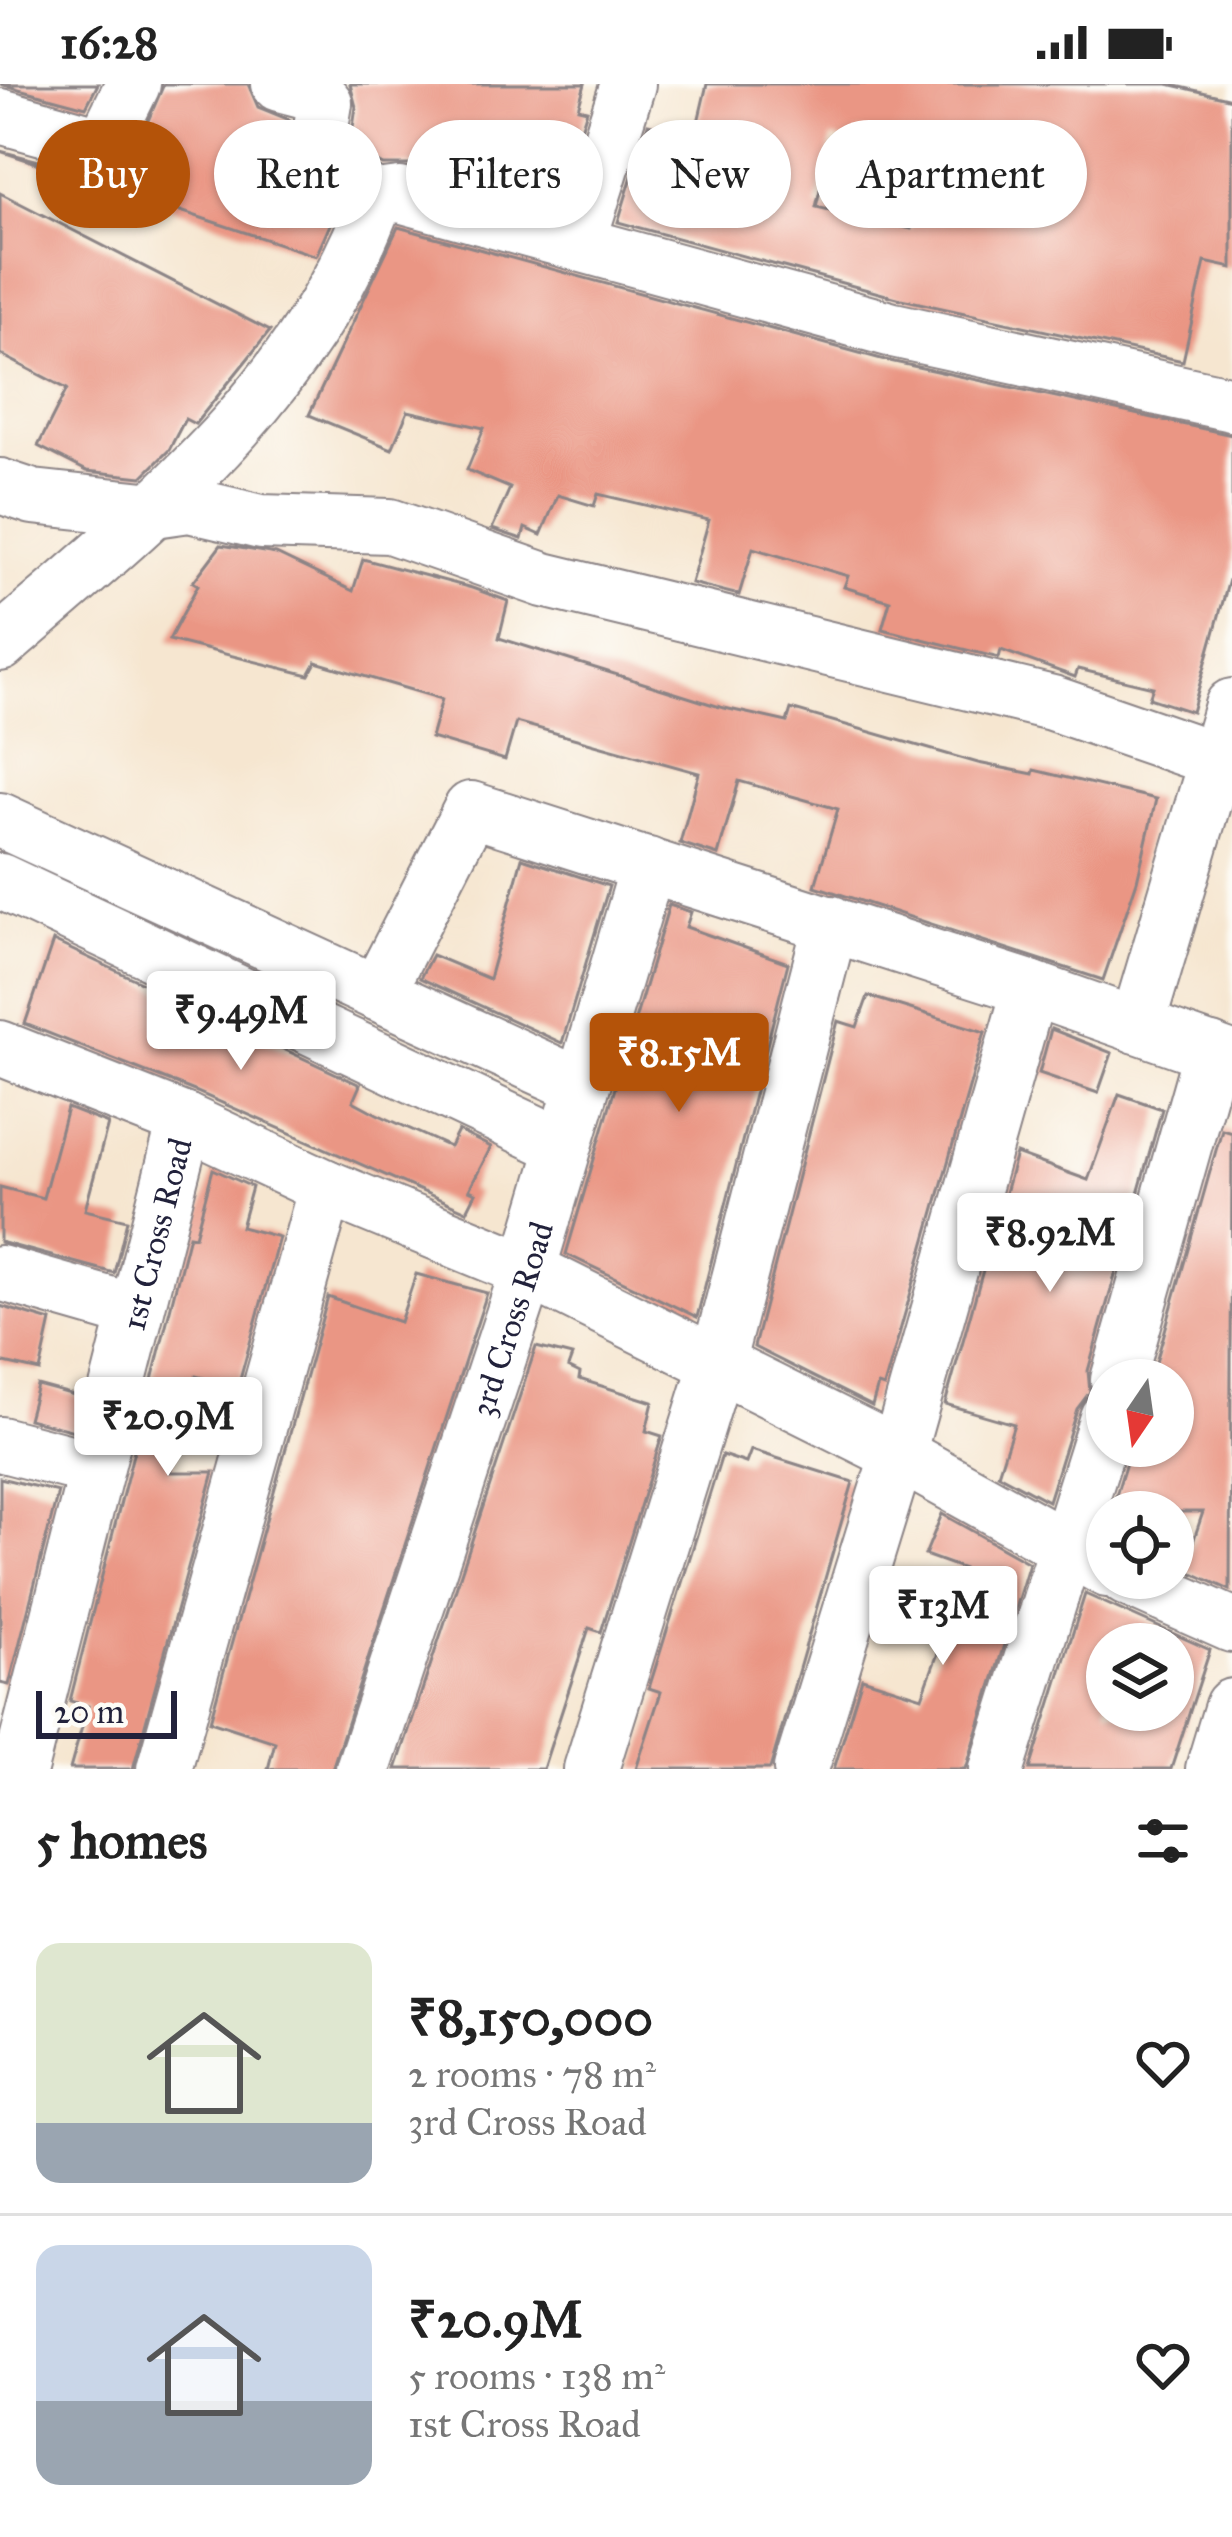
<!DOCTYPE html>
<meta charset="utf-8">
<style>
:root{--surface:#fff;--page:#f2f2f2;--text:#222;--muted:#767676;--line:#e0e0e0;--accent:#b45309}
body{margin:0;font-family:"IM FELL Great Primer",serif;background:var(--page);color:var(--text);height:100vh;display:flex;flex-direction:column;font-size:45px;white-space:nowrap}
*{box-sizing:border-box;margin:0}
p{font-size:39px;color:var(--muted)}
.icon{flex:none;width:66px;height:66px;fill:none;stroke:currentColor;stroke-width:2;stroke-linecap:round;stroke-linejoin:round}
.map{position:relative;height:1685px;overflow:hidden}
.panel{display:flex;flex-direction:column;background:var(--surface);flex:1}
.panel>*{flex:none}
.banner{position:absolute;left:36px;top:36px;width:1161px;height:108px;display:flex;gap:24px}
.needle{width:78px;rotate:193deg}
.controls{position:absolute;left:1086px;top:1275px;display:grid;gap:24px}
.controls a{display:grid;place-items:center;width:108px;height:108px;border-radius:50%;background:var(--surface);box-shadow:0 3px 9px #0004;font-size:60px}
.scale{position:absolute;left:36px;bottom:30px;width:141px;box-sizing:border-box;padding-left:12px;border:6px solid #22223b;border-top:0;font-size:33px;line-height:42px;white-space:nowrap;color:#22223b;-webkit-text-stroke:9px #fdfcf7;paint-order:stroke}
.price{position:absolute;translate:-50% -102px;padding:0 27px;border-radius:12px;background:#fff;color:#222;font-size:39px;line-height:78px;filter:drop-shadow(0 3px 6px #0008)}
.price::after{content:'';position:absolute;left:50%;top:72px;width:36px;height:27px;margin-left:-18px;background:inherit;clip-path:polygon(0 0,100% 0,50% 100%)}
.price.selected{background:var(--accent);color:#fff}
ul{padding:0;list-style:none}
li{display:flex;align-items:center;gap:36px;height:300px;padding:0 36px}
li+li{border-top:3px solid var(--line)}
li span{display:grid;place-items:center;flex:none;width:336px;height:240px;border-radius:24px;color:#555}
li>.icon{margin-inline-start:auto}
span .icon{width:144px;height:144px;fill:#fffc;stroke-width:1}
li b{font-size:51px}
h2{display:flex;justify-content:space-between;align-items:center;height:144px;padding:0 36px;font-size:51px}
.pill{padding:0 42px;border-radius:54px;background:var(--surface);box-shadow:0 3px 9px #0004;font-size:42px;line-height:108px}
.pill.selected{background:var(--accent);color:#fff}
.status{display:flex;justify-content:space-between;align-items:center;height:84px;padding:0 60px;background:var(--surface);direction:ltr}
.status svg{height:33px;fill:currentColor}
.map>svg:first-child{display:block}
</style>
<div class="status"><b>16:28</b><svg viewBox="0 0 49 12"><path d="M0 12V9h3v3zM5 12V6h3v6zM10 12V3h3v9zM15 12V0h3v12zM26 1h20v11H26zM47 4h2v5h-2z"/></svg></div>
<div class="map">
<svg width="1232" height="1685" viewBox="0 0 1232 1685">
<rect width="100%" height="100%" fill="#fdfcf7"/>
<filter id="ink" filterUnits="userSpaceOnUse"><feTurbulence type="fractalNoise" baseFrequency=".00833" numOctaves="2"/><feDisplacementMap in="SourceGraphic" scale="24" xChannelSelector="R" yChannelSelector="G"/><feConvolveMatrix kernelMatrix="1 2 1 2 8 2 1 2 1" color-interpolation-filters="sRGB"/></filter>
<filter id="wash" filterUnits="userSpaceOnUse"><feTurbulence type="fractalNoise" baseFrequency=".004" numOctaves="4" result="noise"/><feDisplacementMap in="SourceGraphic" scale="48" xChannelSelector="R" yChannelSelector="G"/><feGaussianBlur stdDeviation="2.7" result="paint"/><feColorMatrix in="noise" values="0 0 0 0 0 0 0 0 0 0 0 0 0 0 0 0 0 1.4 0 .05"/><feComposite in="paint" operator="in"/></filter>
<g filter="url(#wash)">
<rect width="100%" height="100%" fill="#f6e6d0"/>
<g id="blocks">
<g fill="#ea9684" fill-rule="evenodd">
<polygon points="0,0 98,0 86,23"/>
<polygon points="164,0 248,0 258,23 290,36 284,74 287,94 336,127 316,172 0,67 82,88 123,81 134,69"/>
<polygon points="350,0 585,0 578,24 587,26 557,121 408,81 383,81 350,63 356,23"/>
<path d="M707,0H1168L1232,15V184L1205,178L1183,277L901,215L618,138L648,40L695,51ZM858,47L928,63L911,145L816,123L832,54L856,59Z"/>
<polygon points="0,109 270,247 195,340 185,335 169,366 142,393 87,387 38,362 67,305 0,270"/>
<polygon points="398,143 885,276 1232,351 1232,485 1192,628 1149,614 1153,603 1078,585 1075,593 1001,566 999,574 882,545 890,517 844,503 848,492 753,464 739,511 691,499 709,436 598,410 594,422 558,411 541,451 525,444 522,455 492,445 510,404 467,386 484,344 408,327 392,365 309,331"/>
<polygon points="221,461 276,470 353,507 363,475 472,504 508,517 499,554 720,623 787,638 791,625 978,679 1033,690 1034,686 1156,715 1137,797 1103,896 815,802 838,725 739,697 718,771 680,759 699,689 516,638 505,676 431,654 442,615 316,578 309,591 169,556 198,501 193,498"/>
<polygon points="522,774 609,802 562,959 420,894 432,871 489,895"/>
<polygon points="669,821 691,828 686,843 788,879 697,1233 566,1170"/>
<polygon points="53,857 360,1001 353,1017 377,1030 450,1063 458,1047 491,1063 469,1106 476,1109 467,1127 197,1008 25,940"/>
<polygon points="868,912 985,948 884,1303 878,1301 872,1322 754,1263 838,937 857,943"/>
<polygon points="1051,945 1112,969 1098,1009 1039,989"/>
<polygon points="1119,1010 1162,1025 1088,1287 1090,1308 1077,1325 1048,1417 998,1390 1014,1340 945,1320 1016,1070 1088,1096"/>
<polygon points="67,1024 108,1040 85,1126 127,1136 114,1189 0,1158 0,1103 43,1114"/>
<polygon points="1222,1045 1232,1048 1230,1506 1184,1485 1203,1428 1111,1428 1131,1362 1173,1362 1173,1296 1151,1296"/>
<polygon points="213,1085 252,1103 241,1143 279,1153 238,1303 196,1292 170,1388 214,1388 133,1685 70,1685 88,1622 70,1617 189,1151 195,1152"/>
<polygon points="416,1190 487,1209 332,1685 268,1685 275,1658 210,1637 328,1213 400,1238"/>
<polygon points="0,1222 51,1237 40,1287 0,1278"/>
<polygon points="536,1263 572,1272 568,1283 580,1289 579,1295 653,1318 646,1347 662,1352 601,1548 589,1544 543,1685 396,1685"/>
<polygon points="37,1301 82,1313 74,1347 28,1335"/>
<polygon points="751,1366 853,1398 770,1685 636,1685 661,1608 649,1604 722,1371 746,1379"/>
<polygon points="0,1394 58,1408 9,1601 0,1599"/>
<polygon points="942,1430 1029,1479 966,1685 834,1685 862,1594 922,1613 965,1495 964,1485 925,1471"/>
<path d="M1085,1510L1210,1566L1171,1685H1030ZM1107,1560H1173V1626H1107Z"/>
</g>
</g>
</g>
<g filter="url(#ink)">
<use href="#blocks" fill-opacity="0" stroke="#8c8486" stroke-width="3"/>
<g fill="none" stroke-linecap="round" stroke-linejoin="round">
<defs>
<g id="minor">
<polyline points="279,0 317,10 325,19 315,79 376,114"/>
<polyline points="0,32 90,57 106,55 133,0"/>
<polyline points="579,156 628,0"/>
<polyline points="0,402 33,413 154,426 189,421 261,438 390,442 544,496 1052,619 1232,681"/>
<path d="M0,560C151,429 305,309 376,114L400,111L893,246L1232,320"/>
<polyline points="0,736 377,909 471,725 1030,904 1232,975"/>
<polyline points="0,797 563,1062"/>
<polyline points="377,909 581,1002"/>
<polyline points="1137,942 1232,622"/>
<polyline points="0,964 185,1037 326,1103 528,1186 898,1370 1107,1486"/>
<polyline points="0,1189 136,1228"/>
<polyline points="1118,1296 1211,967"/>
<polyline points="0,1360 96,1385"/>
<polyline points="1126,1494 1232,1541"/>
<path id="s1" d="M20,1685L185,1037"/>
<polyline points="164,1685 326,1103"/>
<path id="s2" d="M363,1685L528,1186L648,781"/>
<polyline points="591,1685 717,1280 831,839"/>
<polyline points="801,1685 898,1370 1030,904"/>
<polyline points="997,1685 1107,1334"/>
<polyline points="1213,1685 1232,1622"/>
</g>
</defs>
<use href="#minor" stroke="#8c8486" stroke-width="58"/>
<use href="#minor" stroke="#fff" stroke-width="54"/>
</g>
</g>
<g text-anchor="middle" stroke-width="10" stroke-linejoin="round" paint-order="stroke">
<g font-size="33" fill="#22223b" stroke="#fdfcf7">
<text dy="12" stroke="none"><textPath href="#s1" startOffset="552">1st Cross Road</textPath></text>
<text dy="12" stroke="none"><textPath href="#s2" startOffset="474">3rd Cross Road</textPath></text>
</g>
</g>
</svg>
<div class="controls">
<a><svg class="needle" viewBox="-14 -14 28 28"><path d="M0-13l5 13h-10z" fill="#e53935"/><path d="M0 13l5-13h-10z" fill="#767676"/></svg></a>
<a><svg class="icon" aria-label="locate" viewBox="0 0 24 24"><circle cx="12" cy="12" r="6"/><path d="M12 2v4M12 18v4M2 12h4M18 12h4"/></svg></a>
<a><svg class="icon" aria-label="layers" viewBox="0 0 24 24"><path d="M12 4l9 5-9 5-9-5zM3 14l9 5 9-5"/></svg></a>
</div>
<div class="scale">20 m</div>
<b class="price" style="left:241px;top:989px">₹9.49M</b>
<b class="price selected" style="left:679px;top:1031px">₹8.15M</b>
<b class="price" style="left:1050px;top:1211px">₹8.92M</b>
<b class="price" style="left:168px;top:1395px">₹20.9M</b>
<b class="price" style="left:943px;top:1584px">₹13M</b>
<div class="banner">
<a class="pill selected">Buy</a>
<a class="pill">Rent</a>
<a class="pill">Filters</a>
<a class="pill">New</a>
<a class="pill">Apartment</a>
</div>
</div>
<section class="panel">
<h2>5 homes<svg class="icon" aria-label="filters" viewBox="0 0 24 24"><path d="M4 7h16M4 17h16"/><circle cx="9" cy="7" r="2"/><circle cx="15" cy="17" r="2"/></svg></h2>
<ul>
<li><span style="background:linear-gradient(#dfe7d0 75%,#9aa5b1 0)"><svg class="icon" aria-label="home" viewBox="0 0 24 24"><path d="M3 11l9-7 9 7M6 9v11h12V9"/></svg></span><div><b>₹8,150,000</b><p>2 rooms · 78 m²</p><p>3rd Cross Road</p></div><svg class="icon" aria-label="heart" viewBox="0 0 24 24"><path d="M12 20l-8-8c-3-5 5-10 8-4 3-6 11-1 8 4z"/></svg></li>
<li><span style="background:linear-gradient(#c9d6e8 65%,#9aa5b1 0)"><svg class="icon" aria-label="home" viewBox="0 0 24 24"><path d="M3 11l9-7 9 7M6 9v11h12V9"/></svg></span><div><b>₹20.9M</b><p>5 rooms · 138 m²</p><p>1st Cross Road</p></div><svg class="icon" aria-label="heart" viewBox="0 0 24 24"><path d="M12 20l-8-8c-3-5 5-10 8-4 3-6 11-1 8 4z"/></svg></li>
</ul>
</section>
